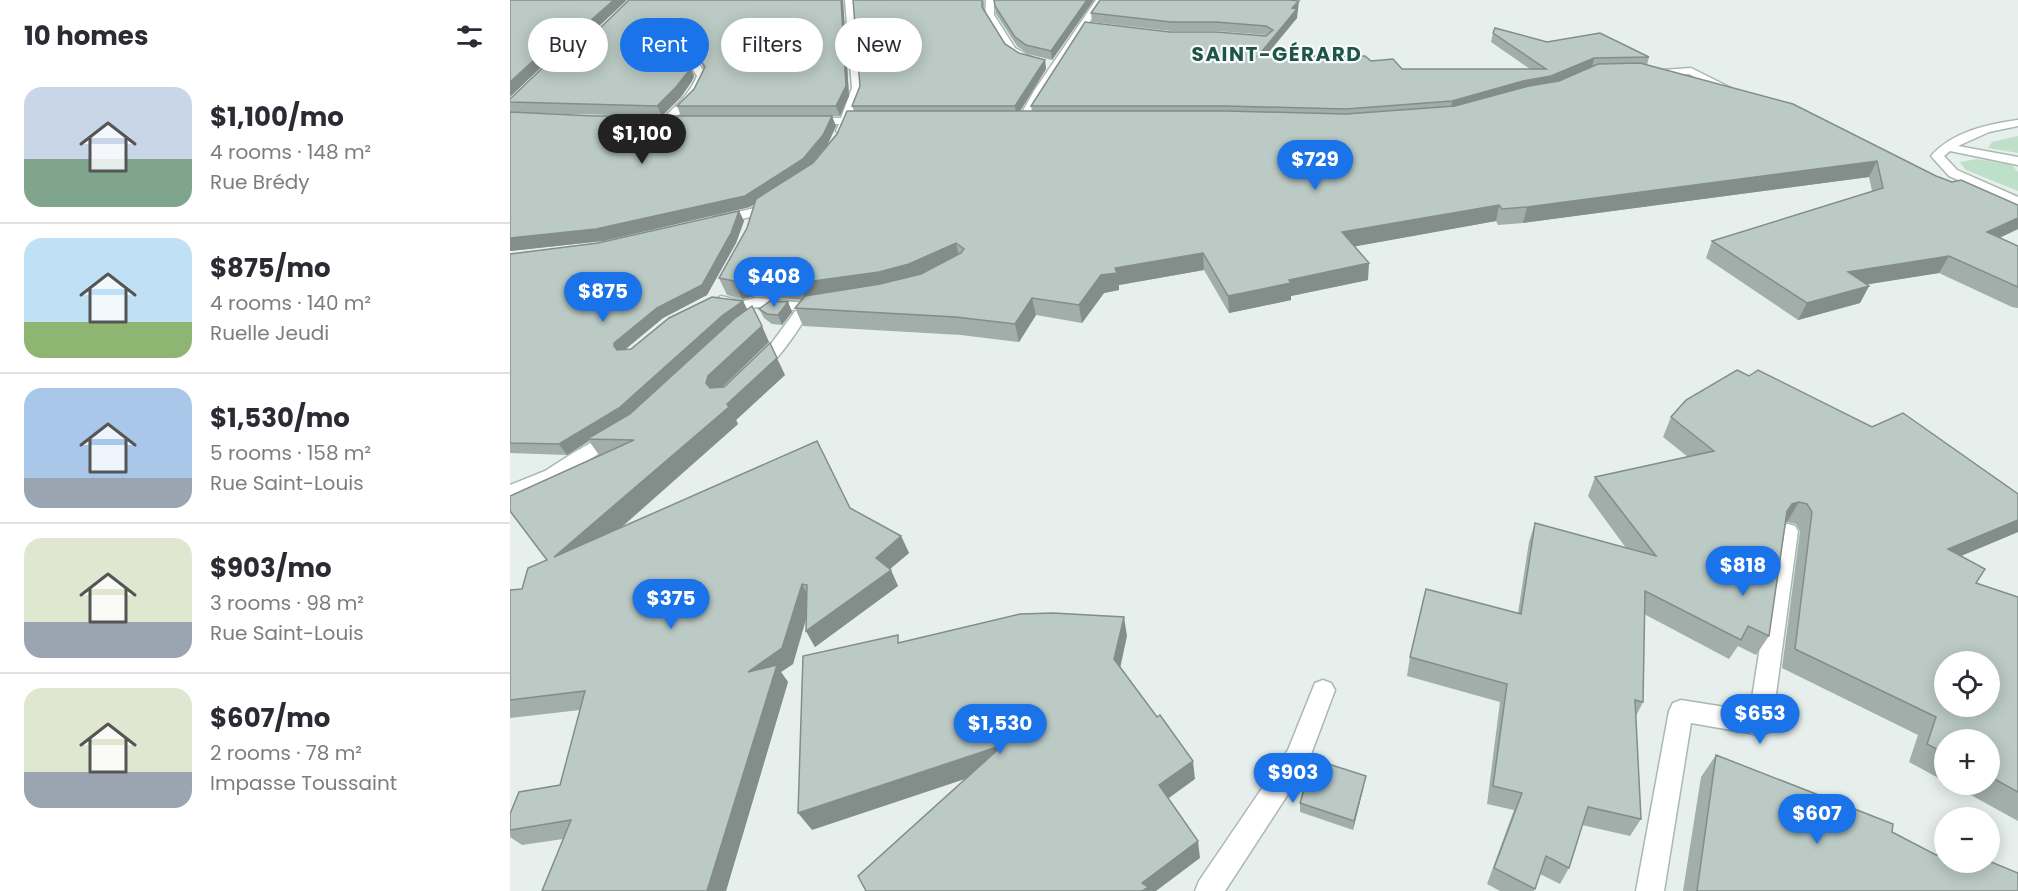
<!DOCTYPE html>
<meta charset="utf-8">
<style>
:root{--surface:#fff;--page:#f2f2f3;--text:#2b2b33;--muted:#7c7c81;--line:#e1e1e2;--accent:#1a73e8}
body{margin:0;font-family:Poppins,sans-serif;background:var(--page);color:var(--text);height:100vh;display:flex;flex-direction:column;font-size:22px;white-space:nowrap}
*{box-sizing:border-box;margin:0}
p{font-size:20px;color:var(--muted)}
.icon{flex:none;width:33px;height:33px;fill:none;stroke:currentColor;stroke-width:2;stroke-linecap:round;stroke-linejoin:round}
.map{position:relative;flex:1;overflow:hidden}
.details{display:flex;flex-direction:column;background:var(--surface);width:510px}
.details>*{flex:none}
.hud{position:absolute;left:18px;top:18px;width:570px;height:54px;display:flex;gap:12px}
.buttons{position:absolute;left:1424px;top:651px;display:grid;gap:12px}
.buttons a{display:grid;place-items:center;width:66px;height:66px;border-radius:50%;background:var(--surface);box-shadow:0 3px 15px #0003;font-size:30px}
.price{position:absolute;translate:-50% -51px;padding:0 14px;border-radius:21px;background:var(--accent);color:#fff;font-size:20px;line-height:39px;filter:drop-shadow(0 2px 3px #0008)}
.price::after{content:'';position:absolute;left:50%;top:36px;width:18px;height:14px;margin-left:-9px;background:inherit;clip-path:polygon(0 0,100% 0,50% 100%)}
.price.selected{background:#222;color:#fff}
ul{padding:0;list-style:none}
li{display:flex;align-items:center;gap:18px;height:150px;padding:0 24px}
li+li{border-top:2px solid var(--line)}
li span{display:grid;place-items:center;flex:none;width:168px;height:120px;border-radius:18px;color:#555}
li>.icon{margin-inline-start:auto}
span .icon{width:72px;height:72px;fill:#fffc;stroke-width:1}
li b{font-size:26px}
h2{display:flex;justify-content:space-between;align-items:center;height:72px;padding:0 24px;font-size:26px}
.pill{padding:0 21px;border-radius:27px;background:var(--surface);box-shadow:0 3px 15px #0003;font-size:21px;line-height:54px}
.pill.selected{background:var(--accent);color:#fff}
main{display:flex;flex:1;min-height:0}
.map>svg:first-child{display:block}
</style>
<main>
<section class="details">
<h2>10 homes<svg class="icon" aria-label="filters" viewBox="0 0 24 24"><path d="M4 7h16M4 17h16"/><circle cx="9" cy="7" r="2"/><circle cx="15" cy="17" r="2"/></svg></h2>
<ul>
<li><span style="background:linear-gradient(#c9d6e8 60%,#7fa58c 0)"><svg class="icon" aria-label="home" viewBox="0 0 24 24"><path d="M3 11l9-7 9 7M6 9v11h12V9"/></svg></span><div><b>$1,100/mo</b><p>4 rooms · 148 m²</p><p>Rue Brédy</p></div></li>
<li><span style="background:linear-gradient(#bfe0f5 70%,#8fb573 0)"><svg class="icon" aria-label="home" viewBox="0 0 24 24"><path d="M3 11l9-7 9 7M6 9v11h12V9"/></svg></span><div><b>$875/mo</b><p>4 rooms · 140 m²</p><p>Ruelle Jeudi</p></div></li>
<li><span style="background:linear-gradient(#a9c7e8 75%,#9aa5b1 0)"><svg class="icon" aria-label="home" viewBox="0 0 24 24"><path d="M3 11l9-7 9 7M6 9v11h12V9"/></svg></span><div><b>$1,530/mo</b><p>5 rooms · 158 m²</p><p>Rue Saint-Louis</p></div></li>
<li><span style="background:linear-gradient(#dfe7d0 70%,#9aa5b1 0)"><svg class="icon" aria-label="home" viewBox="0 0 24 24"><path d="M3 11l9-7 9 7M6 9v11h12V9"/></svg></span><div><b>$903/mo</b><p>3 rooms · 98 m²</p><p>Rue Saint-Louis</p></div></li>
<li><span style="background:linear-gradient(#dfe7d0 70%,#9aa5b1 0)"><svg class="icon" aria-label="home" viewBox="0 0 24 24"><path d="M3 11l9-7 9 7M6 9v11h12V9"/></svg></span><div><b>$607/mo</b><p>2 rooms · 78 m²</p><p>Impasse Toussaint</p></div></li>
</ul>
</section>
<div class="map">
<svg width="1508" height="891" viewBox="0 0 1508 891">
<rect width="100%" height="100%" fill="#e6efeb"/>
<g fill="#bfe0c8">
<polygon points="1508,136 1508,153 1478,148 1482,142"/>
<polygon points="1467,159 1502,165 1508,172 1508,191 1456,170 1450,162"/>
</g>
<g fill="none" stroke-linecap="round" stroke-linejoin="round">
<defs>
<g id="minor">
<polygon points="335,0 343,0 352,88 342,118 355,118 360,121 355,124 340,124 336,133 332,134 326,131 329,124 299,124 294,121 299,118 331,118 342,88"/>
<path d="M476,0H484V15L505,48L523,58V62C506,64 479,30 476,14C475,10 476,4 476,0Z"/>
<polygon points="586,0 594,0 534,91 516,123 508,123 507,121 524,91"/>
<path d="M184,52L192,54L187,61L197,76C190,96 175,109 160,123H152V119C166,106 180,94 187,76L177,61Z"/>
<polygon points="1181,68 1233,94 1234,96 1225,98 1179,74 1137,77 1132,74 1137,71"/>
<path d="M1508,120V126L1479,132L1448,146L1508,157V165L1440,151L1434,156L1447,170L1508,197V206L1439,176L1421,156C1442,132 1478,124 1508,120Z"/>
<polygon points="263,196 269,200 267,203 250,215 208,224 201,220 203,217 241,209"/>
<path d="M211,296L232,301L246,298L296,303L310,300L317,304L315,307L301,310C289,327 266,368 246,373L238,368L261,344L286,310L247,307L232,310L206,303L204,300Z"/>
<path d="M105,429L111,431L114,435L111,439C75,462 42,487 0,500V485L35,471L63,453Z"/>
<polygon points="1278,524 1285,526 1288,531 1262,724 1259,732 1250,735 1181,723 1154,891 1126,891 1159,711 1163,703 1171,700 1240,711 1268,531 1271,526"/>
<polygon points="813,680 821,683 825,690 797,765 715,891 685,891 689,881 778,750 805,683"/>
</g>
</defs>
<use href="#minor" stroke="#a8b8b2" stroke-width="3"/>
<use href="#minor" fill="#fff" fill-rule="evenodd"/>
</g>
<g fill="#a1aea9">
<polygon points="333,0 339,96 330,116 171,116 167,106 184,89 194,69 186,52 187,49 176,60 184,76 182,81 171,97 152,116 7,113 326,126 317,146 344,111 342,106 474,0 474,10 495,44 509,53 535,60 536,69 510,111 522,111 521,106 660,32 756,36 757,35 706,31 661,31 582,22 581,13 788,9 787,11 787,18 756,56 861,61 892,69 1020,69 981,42 983,33 1037,42 1139,57 1137,65 1442,182 1508,205 1508,229 1490,238 1508,246 1508,308 1502,307 1429,273 1357,284 1359,286 1350,303 1288,320 1196,258 1202,241 1362,191 1359,177 1013,223 988,225 986,221 845,246 858,280 781,296 781,300 719,313 694,270 609,285 609,290 594,293 572,323 526,315 509,342 451,335 293,326 285,308 292,300 246,296 232,299 217,295 209,278 237,228 244,204 240,207 93,241 0,251 0,99 46,55"/>
<polygon points="484,0 584,0 542,60 518,54 507,46 486,14"/>
<polygon points="229,211 234,221 226,243 197,295 153,318 115,349 121,349 233,301 237,309 259,342 213,387 275,375 226,420 228,424 111,528 340,508 391,536 399,553 380,569 388,586 305,647 296,631 296,620 283,664 271,672 278,682 216,891 32,891 53,839 12,845 0,837 0,814 50,785 70,710 0,718 0,590 12,589 37,560 89,455 79,441 57,455 0,453 0,254 88,243"/>
<polygon points="278,302 282,312 272,325 262,324 254,318 249,309"/>
<polygon points="1239,376 1362,427 1508,494 1508,532 1451,556 1466,583 1508,597 1508,821 1441,784 1479,784 1479,740 1434,740 1434,781 1399,762 1408,735 1272,668 1290,531 1286,524 1277,522 1276,522 1259,636 1246,655 1228,646 1219,659 1134,614 1133,702 1126,716 1131,819 1120,836 1072,825 1059,868 1050,884 1030,874 1024,891 990,891 977,884 1004,810 977,804 990,702 897,676 900,657 1008,613 1019,542 1025,523 1116,548 1078,496 1085,477 1178,457 1153,437 1161,417"/>
<polygon points="1206,755 1382,832 1426,855 1508,891 1173,891 1191,777"/>
<polygon points="854,785 843,830 790,812 790,803"/>
</g>
<g fill="#838d89">
<polygon points="104,0 117,0 85,30 42,57 0,97 0,82 37,48"/>
<polygon points="331,0 333,0 339,96 330,116 326,106"/>
<polygon points="577,0 584,0 542,60 541,51"/>
<polygon points="789,1 787,18 748,65 748,56 782,8"/>
<polygon points="183,40 187,49 175,61 171,51"/>
<polygon points="1084,58 1082,68 1038,86 941,111 942,101"/>
<polygon points="535,60 536,69 507,116 505,106"/>
<polygon points="180,67 184,76 182,81 171,97 152,116 147,106"/>
<polygon points="322,116 326,126 317,146 297,169 240,207 93,241 0,251 0,238"/>
<polygon points="1367,161 1359,177 1013,223 1017,207"/>
<polygon points="989,205 986,221 831,249 832,232"/>
<polygon points="229,211 234,221 226,243 197,295 153,318 111,353 104,346 104,343"/>
<polygon points="1508,218 1508,229 1466,248 1477,232"/>
<polygon points="446,243 450,260 404,281 296,301 289,283"/>
<polygon points="693,253 694,270 609,285 609,290 594,293 572,323 569,305 591,275 605,268"/>
<polygon points="1439,256 1429,273 1329,289 1338,272"/>
<polygon points="859,263 858,280 781,296 781,300 719,313 718,296 779,280"/>
<polygon points="238,279 246,296 232,299 224,281"/>
<polygon points="1359,286 1350,303 1288,320 1297,303"/>
<polygon points="522,298 526,315 509,342 505,324"/>
<polygon points="233,301 238,311 116,419 77,439 79,441 57,455 49,444 213,315"/>
<polygon points="278,302 282,312 272,325 268,315"/>
<polygon points="252,326 259,342 207,392 205,399 196,383 198,376"/>
<polygon points="267,358 275,375 226,420 228,424 59,573 44,557"/>
<polygon points="1289,502 1277,522 1270,524 1266,531 1282,504"/>
<polygon points="1508,520 1508,532 1422,568 1438,549"/>
<polygon points="391,536 399,553 374,574 366,558"/>
<polygon points="381,570 388,586 305,647 296,631"/>
<polygon points="292,584 301,601 283,664 271,672 278,682 216,891 197,891 238,672"/>
<polygon points="614,617 617,636 608,678 604,659"/>
<polygon points="493,745 500,764 302,830 288,813"/>
<polygon points="683,761 685,779 652,803 649,785"/>
<polygon points="856,776 854,785 843,830 844,821"/>
<polygon points="688,841 690,858 646,891 632,891 632,883"/>
</g>
<g fill="#bbcac4" stroke="#838d89" stroke-width="1.5" fill-rule="evenodd">
<polygon points="0,0 104,0 80,21 37,48 0,82"/>
<polygon points="119,0 331,0 336,86 326,106 167,106 184,89 195,67 186,52 190,44 183,40 171,51 180,67 178,72 166,87 147,106 0,102 0,99 46,55 89,29"/>
<polygon points="343,0 472,0 472,7 495,44 509,53 535,60 505,106 342,106 350,86"/>
<polygon points="484,0 577,0 541,51 516,45 505,37 485,6"/>
<polygon points="590,0 780,0 789,1 782,8 787,9 748,56 855,56 861,61 883,59 892,69 1036,69 983,33 985,28 1037,42 1090,33 1139,57 1084,58 1041,76 1013,81 942,101 836,109 716,106 521,106 575,22 660,32 706,32 756,36 763,30 756,26 706,22 661,22 581,13"/>
<polygon points="1130,63 1283,104 1426,176 1442,182 1451,180 1508,205 1508,218 1477,232 1508,246 1508,287 1439,256 1338,272 1359,286 1297,303 1202,241 1373,188 1367,161 1017,207 992,209 989,205 832,232 859,263 779,280 781,283 718,296 693,253 605,268 607,273 591,275 569,305 522,298 505,324 446,317 285,308 295,296 370,284 411,274 451,253 454,249 446,243 399,264 369,272 289,283 238,279 224,281 209,278 237,228 246,199 303,163 327,134 337,111 716,111 836,114 945,106 1019,86 1049,81 1088,64"/>
<polygon points="0,112 84,116 322,116 313,135 293,159 235,196 86,229 0,238"/>
<polygon points="229,211 221,233 192,285 147,308 104,343 104,346 107,350 121,349 159,318 202,297 233,301 213,315 109,408 49,444 0,443 0,254 88,243"/>
<polygon points="260,301 278,302 268,315 257,314 249,309"/>
<polygon points="242,306 252,326 198,376 196,383 200,388 214,387 260,343 267,358 217,404 219,407 44,557 307,441 340,508 391,536 366,558 381,570 296,631 297,585 292,584 272,648 238,672 267,665 197,891 32,891 61,820 0,830 0,814 9,792 50,785 75,691 0,700 0,590 12,589 18,568 37,560 0,511 0,496 124,440 77,439 120,414 224,319"/>
<path d="M1227,370L1239,376L1248,370L1362,427L1393,413L1508,494V520L1438,549L1475,569L1466,583L1508,597V792L1479,776V740H1434V753L1417,744L1426,717L1285,649L1302,512L1297,504L1289,502L1282,504L1277,511L1259,636L1238,626L1231,640L1135,591L1133,702L1125,700L1131,819L1078,807L1059,868L1036,856L1025,889L984,868L1012,793L983,786L997,684L900,657L916,589L1011,614L1025,523L1146,556L1085,477L1204,451L1161,417L1176,400ZM1434,662H1479V706H1434Z"/>
<polygon points="543,613 614,617 604,659 647,717 650,715 683,761 649,785 688,841 632,883 638,887 632,891 356,891 348,876 493,745 288,813 293,656 388,635 388,643 510,614"/>
<polygon points="1206,755 1383,824 1382,832 1426,855 1434,853 1434,862 1479,862 1479,861 1508,873 1508,891 1187,891"/>
<polygon points="803,759 856,776 844,821 790,803"/>
</g>
<g text-anchor="middle" stroke-width="4.5" stroke-linejoin="round" paint-order="stroke">
<g font-size="20" font-weight="bold" letter-spacing="1.5" fill="#1f5548" stroke="#f7fbf9">
<text x="767" y="61">SAINT-GÉRARD</text>
</g>
</g>
</svg>
<div class="buttons">
<a><svg class="icon" aria-label="locate" viewBox="0 0 24 24"><circle cx="12" cy="12" r="6"/><path d="M12 2v4M12 18v4M2 12h4M18 12h4"/></svg></a>
<a>+</a>
<a>−</a>
</div>
<b class="price selected" style="left:132px;top:165px">$1,100</b>
<b class="price" style="left:805px;top:191px">$729</b>
<b class="price" style="left:264px;top:308px">$408</b>
<b class="price" style="left:93px;top:323px">$875</b>
<b class="price" style="left:1233px;top:597px">$818</b>
<b class="price" style="left:161px;top:630px">$375</b>
<b class="price" style="left:1250px;top:745px">$653</b>
<b class="price" style="left:490px;top:755px">$1,530</b>
<b class="price" style="left:783px;top:804px">$903</b>
<b class="price" style="left:1307px;top:845px">$607</b>
<div class="hud">
<a class="pill">Buy</a>
<a class="pill selected">Rent</a>
<a class="pill">Filters</a>
<a class="pill">New</a>
</div>
</div>
</main>
